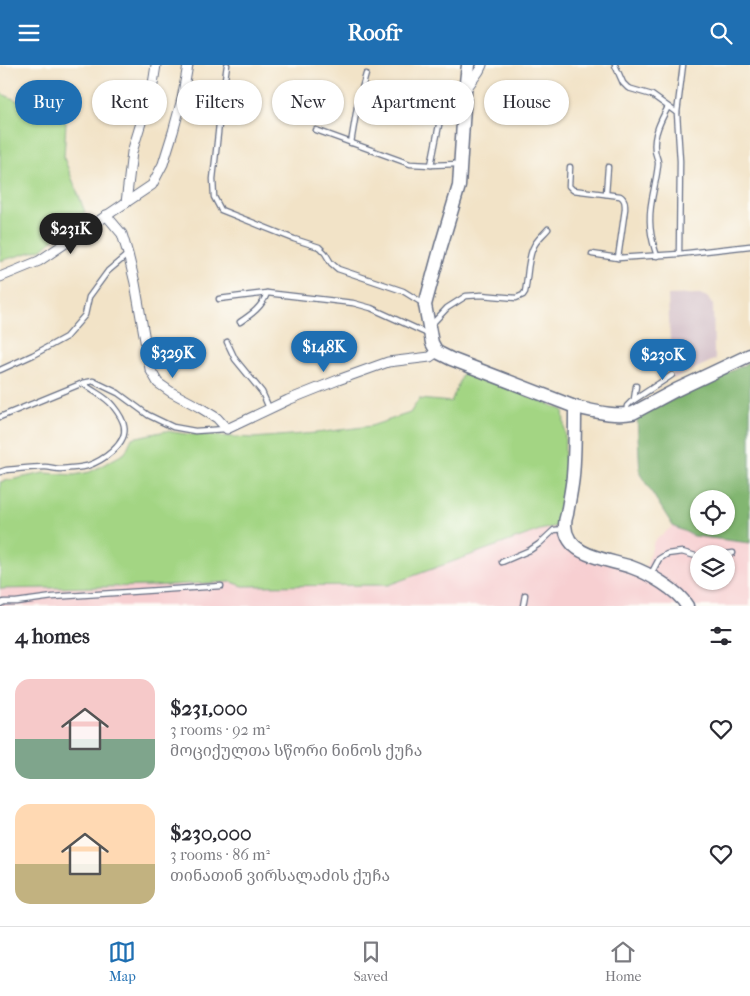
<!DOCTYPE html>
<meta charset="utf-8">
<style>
:root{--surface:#fff;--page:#f2f2f3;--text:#2b2b33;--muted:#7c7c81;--line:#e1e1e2;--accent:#1f6fb2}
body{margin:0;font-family:"IM FELL French Canon","Noto Serif Georgian",serif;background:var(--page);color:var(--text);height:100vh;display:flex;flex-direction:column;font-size:19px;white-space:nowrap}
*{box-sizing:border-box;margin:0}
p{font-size:16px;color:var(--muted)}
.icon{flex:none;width:28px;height:28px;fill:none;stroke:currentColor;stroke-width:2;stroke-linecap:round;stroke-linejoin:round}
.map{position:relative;height:541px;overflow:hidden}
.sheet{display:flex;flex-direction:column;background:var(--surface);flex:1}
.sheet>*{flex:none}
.banner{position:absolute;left:15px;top:15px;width:720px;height:45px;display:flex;gap:10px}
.controls{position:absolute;left:690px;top:425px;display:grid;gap:10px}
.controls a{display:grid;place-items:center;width:45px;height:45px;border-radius:50%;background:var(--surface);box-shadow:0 1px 4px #0004;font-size:25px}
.price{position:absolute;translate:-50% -42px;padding:0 11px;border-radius:18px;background:var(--accent);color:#fff;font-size:16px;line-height:32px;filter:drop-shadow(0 1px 2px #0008)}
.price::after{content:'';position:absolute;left:50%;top:30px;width:15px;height:11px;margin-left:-8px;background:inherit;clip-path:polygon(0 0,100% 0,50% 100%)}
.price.active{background:#222;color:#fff}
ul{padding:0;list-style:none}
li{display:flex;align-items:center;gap:15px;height:125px;padding:0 15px}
li span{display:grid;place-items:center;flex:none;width:140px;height:100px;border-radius:15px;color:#555}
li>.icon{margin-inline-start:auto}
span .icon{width:60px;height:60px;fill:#fffc;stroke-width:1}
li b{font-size:21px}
h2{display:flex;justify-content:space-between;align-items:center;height:60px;padding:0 15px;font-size:21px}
.chip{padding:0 18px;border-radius:22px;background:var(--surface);box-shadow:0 1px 4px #0004;font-size:18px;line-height:45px}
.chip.active{background:var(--accent);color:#fff}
header{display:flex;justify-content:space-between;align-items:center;height:65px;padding:0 15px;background:var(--accent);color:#fff;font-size:22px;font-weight:700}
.tab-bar{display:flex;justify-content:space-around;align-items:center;height:70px;border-top:1px solid var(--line);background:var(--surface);font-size:14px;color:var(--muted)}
.tab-bar a{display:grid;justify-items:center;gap:2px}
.tab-bar .active{color:var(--accent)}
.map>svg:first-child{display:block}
</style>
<header><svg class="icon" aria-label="menu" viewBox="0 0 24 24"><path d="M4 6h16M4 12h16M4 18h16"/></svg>Roofr<svg class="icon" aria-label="search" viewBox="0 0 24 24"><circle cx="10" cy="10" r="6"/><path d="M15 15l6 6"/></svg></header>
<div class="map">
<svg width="750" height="541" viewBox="0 0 750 541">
<rect width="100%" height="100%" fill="#fdfcf7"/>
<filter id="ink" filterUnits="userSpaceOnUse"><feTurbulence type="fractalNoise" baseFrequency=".02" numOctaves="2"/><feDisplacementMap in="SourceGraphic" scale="10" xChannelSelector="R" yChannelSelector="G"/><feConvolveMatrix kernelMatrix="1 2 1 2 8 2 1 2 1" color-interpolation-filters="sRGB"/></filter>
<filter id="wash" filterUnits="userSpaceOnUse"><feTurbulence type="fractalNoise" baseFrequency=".0096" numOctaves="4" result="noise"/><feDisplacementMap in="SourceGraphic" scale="20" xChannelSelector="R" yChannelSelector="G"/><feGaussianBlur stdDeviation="1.12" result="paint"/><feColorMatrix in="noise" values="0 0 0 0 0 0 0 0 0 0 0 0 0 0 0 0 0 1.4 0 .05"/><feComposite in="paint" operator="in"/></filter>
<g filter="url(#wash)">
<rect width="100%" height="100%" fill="#f2e3c7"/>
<g fill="#f7cfd1" fill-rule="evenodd">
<polygon points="557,461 566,480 650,514 679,537 681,541 0,541 0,524 149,521 232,517 243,521 388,520 540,465"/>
<path d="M673,461L694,471L750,478V541H692L646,503L654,476ZM699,489H726V516H699Z"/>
</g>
<polygon fill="#d2bdc6" points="700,229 707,232 713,240 714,287 716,294 673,314 671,303 668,230"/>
<g fill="#a3d583" stroke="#5f8270">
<polygon points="0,28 66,57 64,93 85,147 42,184 0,196"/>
<polygon points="464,305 563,345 565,371 564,426 557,461 540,465 388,520 243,521 232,517 149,521 0,524 0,417 44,408 74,410 90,407 125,388 132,373 166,366 186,369 253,373 316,368 371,361 410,348 419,334 451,337"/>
</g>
<path fill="#82b671" stroke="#4e7268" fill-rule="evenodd" d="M750,297V478L694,471L673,461L640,409L637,352ZM699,434H726V461H699Z"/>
</g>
<g filter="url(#ink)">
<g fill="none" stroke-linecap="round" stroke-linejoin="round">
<defs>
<g id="lane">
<polyline points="227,0 221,41 213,114 214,132 221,145 294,174 319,182 325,188 331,198 338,204 403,226 424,239"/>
<polyline points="615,0 623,18 628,23 652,30 677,48"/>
<path d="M418,33C430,34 437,32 442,45L431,100"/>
<polyline points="316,65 410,99 431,100 458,99"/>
<polyline points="351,78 357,42 366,9"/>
<path d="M570,102L569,121L573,125L620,131C625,134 625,138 625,144L618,193"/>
<polyline points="606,129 608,102"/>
<polyline points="592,189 618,193 679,189 750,181"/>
<polyline points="679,189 680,96 677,48 683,0"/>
<path d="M657,191C650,171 648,155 652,134C654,123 657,111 658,100C659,95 655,90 655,85C653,70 661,55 668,42"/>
<polyline points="219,234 267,228 353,238 371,243 428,269"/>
<path d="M240,257C252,249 262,242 267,228"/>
<path d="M432,259L447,243L466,231L481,230L516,233L523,230L525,227C528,213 527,196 533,183C536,175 543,170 548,164"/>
<polyline points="227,277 235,294 262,327 269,343"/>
<polyline points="0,305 33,290 66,272 85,250 89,232 108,206 127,190"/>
<polyline points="634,334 636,321"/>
<polyline points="626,348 627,341 631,337 672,310"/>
<polyline points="0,352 83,318 93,316 118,328 148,350 173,362 195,366 226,364"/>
<path d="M0,407L6,405C19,404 32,402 45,402C50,402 55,404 60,404C69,403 79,403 87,401C102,396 128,379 124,361C123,355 117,346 113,341C105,330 92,327 83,318"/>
<polyline points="726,489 733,488"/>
<polyline points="502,497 530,485 539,479 554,465 565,464"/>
<polyline points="651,509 659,494 667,489 682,487 699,492"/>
<polyline points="0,539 4,537 16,537 53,532 221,521"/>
<polyline points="523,541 525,530"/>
</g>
<g id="street">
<polyline points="466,24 479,6 482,0"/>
<polyline points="126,138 132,87 153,19 156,0"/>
<polyline points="106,150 122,169 128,189 135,218 150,304 158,318 171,327 199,342 217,353 227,364 288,335 338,315 388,297 430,292 437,287"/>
<polyline points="0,212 39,196 152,120 163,99 173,67 182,34 188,0"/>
</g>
<g id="secondary">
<path d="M468,0L465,26L459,121L441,181L425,240L432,278L437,287L451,294L575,342C575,365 575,388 573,411C572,423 569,436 567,449C566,452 565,457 565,460C566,492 608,494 631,502C648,508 678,525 687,541"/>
<path d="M575,342C594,346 614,352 633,348L676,325L750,290"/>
</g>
</defs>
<use href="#lane" stroke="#666e83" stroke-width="7"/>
<use href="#street" stroke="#666e83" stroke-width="11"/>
<use href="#secondary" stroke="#666e83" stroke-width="15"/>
<use href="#lane" stroke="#fff" stroke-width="4.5"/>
<use href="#street" stroke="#fff" stroke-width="9"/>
<use href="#secondary" stroke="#fff" stroke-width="12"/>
</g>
</g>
</svg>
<div class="controls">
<a><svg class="icon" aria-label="locate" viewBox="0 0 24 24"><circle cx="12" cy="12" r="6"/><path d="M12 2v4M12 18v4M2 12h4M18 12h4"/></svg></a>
<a><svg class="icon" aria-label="layers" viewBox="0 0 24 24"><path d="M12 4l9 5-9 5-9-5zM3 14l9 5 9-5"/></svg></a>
</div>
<b class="price active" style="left:71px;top:190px">$231K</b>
<b class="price" style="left:324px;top:308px">$148K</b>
<b class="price" style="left:173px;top:314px">$329K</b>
<b class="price" style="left:663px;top:316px">$230K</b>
<div class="banner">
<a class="chip active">Buy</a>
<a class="chip">Rent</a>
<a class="chip">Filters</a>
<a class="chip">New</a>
<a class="chip">Apartment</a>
<a class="chip">House</a>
</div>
</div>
<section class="sheet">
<h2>4 homes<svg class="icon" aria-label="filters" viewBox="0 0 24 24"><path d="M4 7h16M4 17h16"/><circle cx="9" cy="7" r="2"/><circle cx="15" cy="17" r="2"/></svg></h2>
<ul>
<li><span style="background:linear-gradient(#f6c9c9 60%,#7fa58c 0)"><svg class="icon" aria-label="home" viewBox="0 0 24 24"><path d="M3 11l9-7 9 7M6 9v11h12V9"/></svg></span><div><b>$231,000</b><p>3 rooms · 92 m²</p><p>მოციქულთა სწორი ნინოს ქუჩა</p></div><svg class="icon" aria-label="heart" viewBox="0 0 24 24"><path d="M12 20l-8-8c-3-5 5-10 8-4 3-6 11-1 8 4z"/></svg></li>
<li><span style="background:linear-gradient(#ffd9b3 60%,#c2b280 0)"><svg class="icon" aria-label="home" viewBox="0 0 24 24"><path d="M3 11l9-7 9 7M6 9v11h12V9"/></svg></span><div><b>$230,000</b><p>3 rooms · 86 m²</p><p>თინათინ ვირსალაძის ქუჩა</p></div><svg class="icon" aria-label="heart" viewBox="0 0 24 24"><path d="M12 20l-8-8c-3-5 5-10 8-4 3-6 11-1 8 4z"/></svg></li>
</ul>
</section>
<nav class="tab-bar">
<a class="active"><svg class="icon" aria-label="map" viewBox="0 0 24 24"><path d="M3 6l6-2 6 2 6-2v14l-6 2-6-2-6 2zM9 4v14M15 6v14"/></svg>Map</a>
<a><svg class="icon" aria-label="saved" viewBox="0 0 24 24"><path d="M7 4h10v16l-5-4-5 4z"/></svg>Saved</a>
<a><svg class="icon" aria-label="home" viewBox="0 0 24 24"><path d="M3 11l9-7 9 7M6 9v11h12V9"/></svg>Home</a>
</nav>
